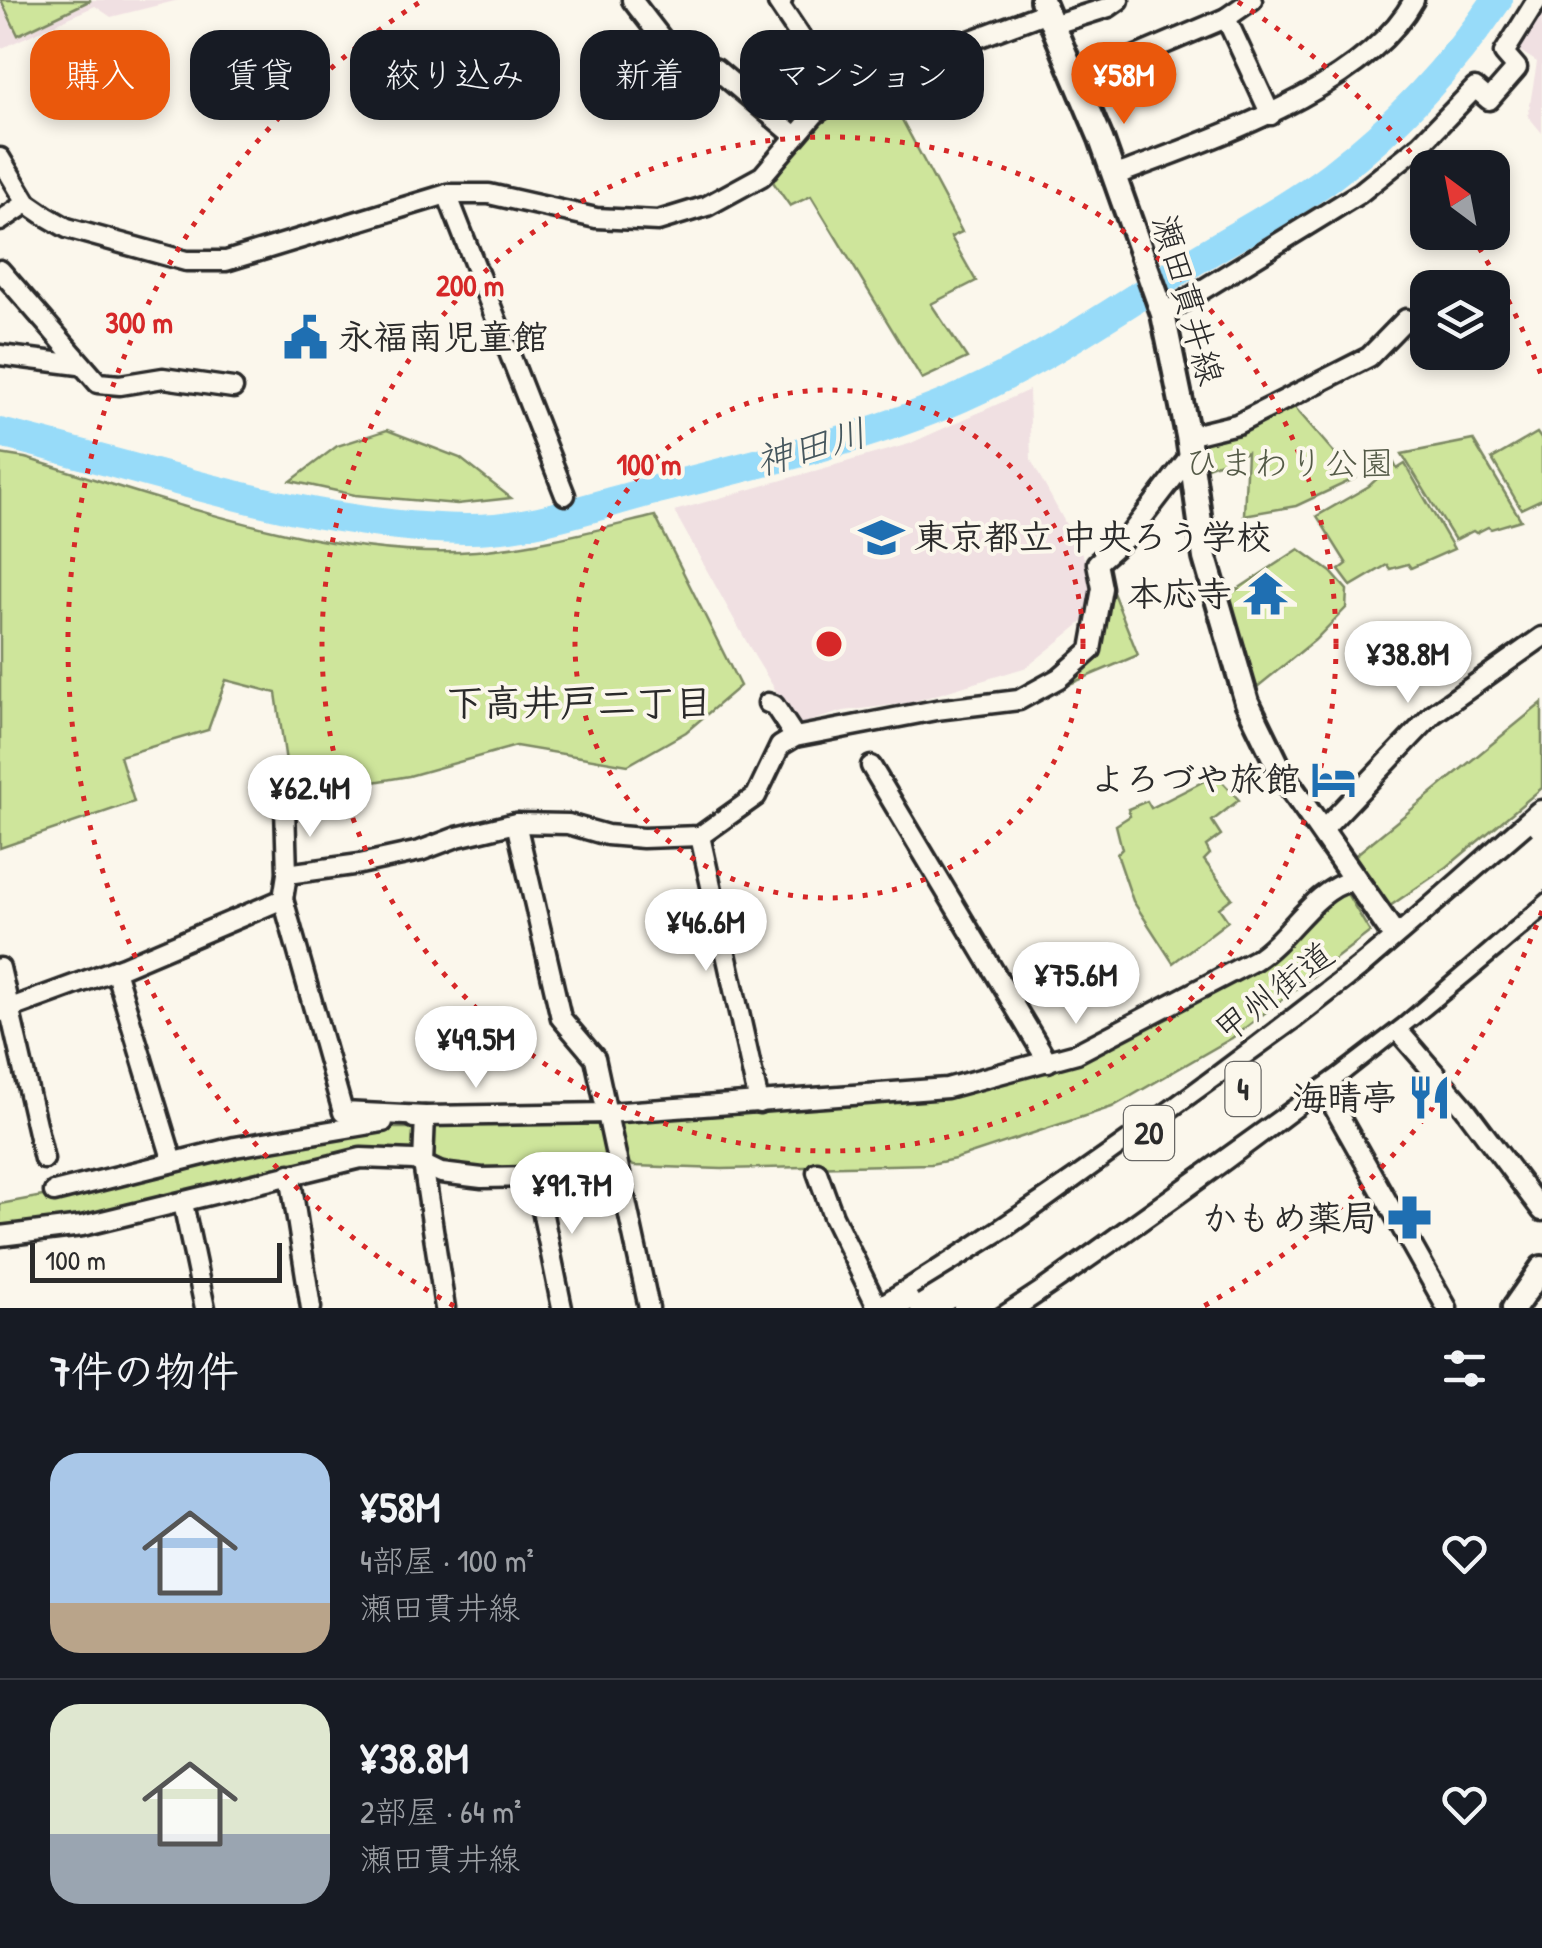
<!DOCTYPE html>
<html lang="ja">
<meta charset="utf-8">
<style>
:root{--surface:#171b24;--page:#20242c;--text:#f1f3f6;--muted:#9ea1a6;--line:#363941;--accent:#ea580c}
body{margin:0;font-family:"Patrick Hand","Klee One",sans-serif;background:var(--page);color:var(--text);height:100vh;display:flex;flex-direction:column;font-size:38px;white-space:nowrap}
*{box-sizing:border-box;margin:0}
p{font-size:32px;color:var(--muted)}
.icon{flex:none;width:55px;height:55px;fill:none;stroke:currentColor;stroke-width:2;stroke-linecap:round;stroke-linejoin:round}
.map{position:relative;height:1308px;overflow:hidden}
.side{display:flex;flex-direction:column;background:var(--surface);flex:1}
.side>*{flex:none}
.guide{position:absolute;left:30px;top:30px;width:1000px;height:90px;display:flex;gap:20px}
.needle{width:65px;rotate:328deg}
.fabs{position:absolute;left:1410px;top:150px;display:grid;gap:20px}
.fabs a{display:grid;place-items:center;width:100px;height:100px;border-radius:20px;background:var(--surface);box-shadow:0 5px 15px #0003;font-size:50px}
.scale{position:absolute;left:30px;bottom:25px;width:252px;box-sizing:border-box;padding-left:10px;border:5px solid #2b2b2b;border-top:0;font-size:28px;line-height:35px;white-space:nowrap;color:#2b2b2b;-webkit-text-stroke:8px #fbf7ec;paint-order:stroke}
.price{position:absolute;translate:-50% -85px;padding:0 22px;border-radius:35px;background:#fff;color:#222;font-size:32px;line-height:65px;filter:drop-shadow(0 2px 5px #0008)}
.price::after{content:'';position:absolute;left:50%;top:60px;width:30px;height:22px;margin-left:-15px;background:inherit;clip-path:polygon(0 0,100% 0,50% 100%)}
.price.on{background:var(--accent);color:#fff}
ul{padding:0;list-style:none}
li{display:flex;align-items:center;gap:30px;height:250px;padding:0 50px}
li+li{border-top:2px solid var(--line)}
li span{display:grid;place-items:center;flex:none;width:280px;height:200px;border-radius:30px;color:#555}
li>.icon{margin-inline-start:auto}
span .icon{width:120px;height:120px;fill:#fffc;stroke-width:1}
li b{font-size:42px}
h2{display:flex;justify-content:space-between;align-items:center;height:120px;padding:0 50px;font-size:42px}
.chip{padding:0 35px;border-radius:30px;background:var(--surface);box-shadow:0 5px 15px #0003;font-size:35px;line-height:90px}
.chip.on{background:var(--accent);color:#fff}
.map>svg:first-child{display:block}
</style>
<div class="map">
<svg width="1542" height="1308" viewBox="0 0 1542 1308">
<rect width="100%" height="100%" fill="#fbf7ec"/>
<filter id="ink" filterUnits="userSpaceOnUse"><feTurbulence type="fractalNoise" baseFrequency=".01" numOctaves="2"/><feDisplacementMap in="SourceGraphic" scale="20" xChannelSelector="R" yChannelSelector="G"/><feConvolveMatrix kernelMatrix="1 2 1 2 8 2 1 2 1" color-interpolation-filters="sRGB"/></filter>
<g filter="url(#ink)">
<g fill="#f0e0e2">
<polygon points="0,0 179,0 111,17 95,6 0,49"/>
<polygon points="1542,4 1542,133 1528,116 1537,62 1517,49"/>
<polygon points="1029,390 1031,460 1087,563 1092,600 1085,620 1027,667 909,703 844,711 797,725 755,657 674,511 909,444"/>
</g>
<g fill="#cee59b" stroke="#7c8863" stroke-width="2.5">
<polygon points="1,0 91,0 18,35"/>
<path d="M885,88L962,232L951,237L976,281L931,304L967,358L922,379L811,196L790,206L773,182C812,126 823,116 885,88Z"/>
<polygon points="1291,403 1356,478 1296,506 1244,515 1247,452 1202,469 1200,446"/>
<polygon points="387,430 460,458 511,498 457,504 355,495 291,481 337,446"/>
<polygon points="1537,433 1542,440 1542,499 1521,509 1492,459"/>
<polygon points="1473,440 1521,520 1491,529 1488,527 1476,533 1473,531 1455,540 1402,454"/>
<path d="M0,454L25,458C164,499 330,562 476,551C536,546 596,530 655,516L740,686L686,732L628,765L516,746L409,776L291,796L276,693L226,680L208,730L120,756L134,802L0,848Z"/>
<polygon points="1394,463 1397,469 1405,464 1454,549 1411,568 1408,564 1390,569 1387,565 1351,586 1339,570 1347,564 1317,516 1369,486"/>
<polygon points="1299,549 1331,572 1347,590 1346,608 1315,640 1256,688 1249,677 1227,596"/>
<polygon points="1106,590 1112,590 1138,655 1065,686 1061,681 1094,652"/>
<polygon points="1542,703 1542,788 1447,867 1387,908 1352,858"/>
<polygon points="1216,775 1239,800 1212,821 1221,835 1206,846 1210,854 1204,860 1232,898 1219,908 1228,921 1173,963 1133,901 1117,854 1122,849 1116,825 1130,816 1128,809 1147,801 1151,808"/>
<polygon points="1336,892 1346,892 1370,932 1232,1038 1112,1107 955,1159 931,1164 722,1169 634,1166 624,1162 617,1123 628,1115 858,1102 1078,1058 1260,963"/>
<polygon points="434,1120 603,1125 610,1162 483,1170 431,1159"/>
<polygon points="366,1128 419,1128 418,1154 144,1208 0,1232 0,1204 96,1186 261,1143"/>
</g>
<g fill="none" stroke-linecap="round" stroke-linejoin="round">
<path stroke="#97dbf9" stroke-width="30" d="M0,433C154,470 305,527 466,529C532,530 598,504 662,488C756,464 852,442 943,405C1031,369 1109,314 1189,264C1236,235 1287,209 1331,176C1395,127 1452,66 1497,0"/>
<defs>
<g id="minor">
<polyline points="632,0 673,53 716,69 795,136"/>
<polyline points="782,0 778,3 841,97"/>
<polyline points="1226,18 1271,115"/>
<polyline points="1052,25 1109,7 1119,0"/>
<polyline points="1077,81 1226,18 1252,0"/>
<polyline points="0,158 27,203 46,216 67,228 186,261 226,261 447,194 489,194 596,218 658,221 707,206 762,176 815,114 841,97 940,52 1047,12"/>
<path d="M1114,176C1206,140 1364,91 1414,0"/>
<polyline points="447,194 565,495"/>
<polyline points="0,221 27,203"/>
<polyline points="0,270 98,383 120,385 163,378 233,388"/>
<polyline points="1163,314 1360,193 1421,144 1475,88 1489,100 1517,68 1504,53 1537,0"/>
<polyline points="0,355 79,365"/>
<polyline points="1188,436 1237,424 1369,357 1406,319"/>
<polyline points="768,703 774,705 795,737"/>
<polyline points="871,766 1048,1062"/>
<path d="M285,807L287,874L283,899L343,1112L425,1116L608,1113L947,1088L1077,1053L1255,960C1291,937 1311,891 1353,880"/>
<polyline points="516,823 561,1018 595,1058 649,1308"/>
<polyline points="1321,832 1433,714 1542,637"/>
<polyline points="700,836 759,1103"/>
<polyline points="287,874 360,864 420,851 457,837 516,823 568,824 607,835 643,838 700,836 756,796 780,746 795,737 936,710 1019,700 1059,678 1091,650 1102,588 1097,563 1130,534 1190,456"/>
<polyline points="0,968 44,1159"/>
<polyline points="115,970 173,1162"/>
<polyline points="0,1012 123,967 283,899"/>
<polyline points="1393,1025 1464,1107 1542,1211"/>
<polyline points="1321,1084 1447,1308"/>
<polyline points="414,1118 425,1116 423,1163 445,1308"/>
<polyline points="817,1172 833,1216 878,1308"/>
<polyline points="290,1174 311,1308"/>
<polyline points="535,1176 562,1308"/>
<polyline points="54,1192 235,1147 383,1122"/>
<polyline points="183,1203 205,1308"/>
<polyline points="0,1236 82,1226 361,1158 414,1160 441,1173 482,1178 620,1175"/>
</g>
<g id="major">
<polyline points="1042,0 1101,139 1163,314 1188,436 1205,558 1247,702 1283,776 1406,952"/>
<polyline points="1514,1308 1542,1268"/>
</g>
<g id="highway">
<path d="M887,1308C1049,1208 1203,1097 1352,979C1418,927 1479,870 1542,815"/>
<path d="M1006,1308C1193,1182 1372,1048 1542,900"/>
</g>
</defs>
<use href="#minor" stroke="#2b2b2b" stroke-width="25"/>
<use href="#major" stroke="#2b2b2b" stroke-width="30"/>
<use href="#highway" stroke="#2b2b2b" stroke-width="35"/>
<use href="#minor" stroke="#fbf7ec" stroke-width="18"/>
<use href="#major" stroke="#fbf7ec" stroke-width="22"/>
<use href="#highway" stroke="#fbf7ec" stroke-width="28"/>
<defs>
<g id="highway-bridge">
<polyline points="925,1308 1019,1250 1311,1039 1375,989 1542,845"/>
<polyline points="968,1308 1030,1267 1321,1058 1389,1006 1542,874"/>
</g>
</defs>
<use href="#highway-bridge" stroke="#2b2b2b" stroke-width="35" stroke-linecap="butt"/>
<use href="#highway-bridge" stroke="#fbf7ec" stroke-width="28"/>
</g>
</g>
<g fill="none" stroke="#d62828" stroke-width="5" stroke-dasharray="5 10">
<circle cx="829" cy="644" r="254"/>
<circle cx="829" cy="644" r="507"/>
<path d="M1542 911A761 761 0 0 1 1204 1306M454 1306A761 761 0 0 1 420 2M1238 2A761 761 0 0 1 1425 170M1471 235A761 761 0 0 1 1542 377"/>
</g>
<defs>
<symbol id="civic-bare" viewBox="-9 -9 18 18"><path d="M-.6-6.5H3V-4.5H.6V-3L4-1V1h2V6H-6V1h2V-1L-.6-3ZM-1.2 2.5V6h2.4V2.5Z" fill="#1f6fb2" stroke="#fbf7ec" stroke-width="2.5" paint-order="stroke"/></symbol>
<symbol id="school-bare" viewBox="-9 -9 18 18"><path d="M0-5L7-2L0 1L-7-2ZM-4 1L0 2.5L4 1V4Q0 6-4 4Z" fill="#1f6fb2" stroke="#fbf7ec" stroke-width="2.5" paint-order="stroke"/></symbol>
<symbol id="temple-bare" viewBox="-9 -9 18 18"><path d="M0-6L5-2H3V0L6.5 2.5H4V6H1.5V3h-3V6H-4V2.5H-6.5L-3 0V-2H-5Z" fill="#1f6fb2" stroke="#fbf7ec" stroke-width="2.5" paint-order="stroke"/></symbol>
<symbol id="hotel-bare" viewBox="-9 -9 18 18"><path d="M-6-4.5h1.5V1H6V5H4.5V3h-9V5H-6ZM-4 0a1.8 1.8 0 1 1 3.6 0ZM.5 0V-2.5h3Q6-2.5 6 0Z" fill="#1f6fb2" stroke="#fbf7ec" stroke-width="2.5" paint-order="stroke"/></symbol>
<symbol id="restaurant-bare" viewBox="-9 -9 18 18"><path d="M-5-6h1v4h1v-4h1v4h1v-4h1v5L-1.5 .5V6h-2V.5L-5-1ZM5-6V6H3V1.5H1.5Q1.5-4 5-6Z" fill="#1f6fb2" stroke="#fbf7ec" stroke-width="2.5" paint-order="stroke"/></symbol>
<symbol id="pharmacy-bare" viewBox="-9 -9 18 18"><path d="M-2-6h4v4h4v4h-4v4h-4v-4h-4v-4h4Z" fill="#1f6fb2" stroke="#fbf7ec" stroke-width="2.5" paint-order="stroke"/></symbol>
</defs>
<g fill-rule="evenodd">
<use href="#civic-bare" x="274" y="306" width="63" height="63"/>
<use href="#school-bare" x="850" y="506" width="63" height="63"/>
<use href="#temple-bare" x="1234" y="562" width="63" height="63"/>
<use href="#hotel-bare" x="1302" y="748" width="63" height="63"/>
<use href="#restaurant-bare" x="1398" y="1066" width="63" height="63"/>
<use href="#pharmacy-bare" x="1378" y="1186" width="63" height="63"/>
</g>
<g text-anchor="middle" stroke-width="8" stroke-linejoin="round" paint-order="stroke">
<g fill="#fbf7ec" stroke="#696865" stroke-width="2.5">
<rect x="1225.5" y="1062" width="35" height="54" rx="8"/>
<rect x="1124" y="1106" width="50" height="54" rx="8"/>
</g>
<g font-size="32" font-weight="bold" fill="#2b2b2b">
<text x="1243" y="1100">4</text>
<text x="1149" y="1144">20</text>
</g>
<g font-size="35" fill="#2b2b2b" stroke="#fbf7ec">
<text transform="translate(1188 300) rotate(74)" y="12">瀬田貫井線</text>
<text transform="translate(1274 992) rotate(-38)" y="12">甲州街道</text>
</g>
<g font-size="35" font-weight="bold" fill="#2b2b2b" stroke="#fbf7ec" text-anchor="end">
<text x="338" y="349" text-anchor="start">永福南児童館</text>
<text x="914" y="549" text-anchor="start">東京都立 中央ろう学校</text>
<text x="1232" y="606">本応寺</text>
<text x="1300" y="791">よろづや旅館</text>
<text x="1397" y="1110">海晴亭</text>
<text x="1377" y="1230">かもめ薬局</text>
</g>
<g font-size="35" fill="#545a47" stroke="#fbf7ec">
<text x="1289" y="475">ひまわり公園</text>
</g>
<g font-size="38" font-style="italic" fill="#46575e" stroke="#fbf7ec">
<text transform="translate(811 447) rotate(-16)" y="13">神田川</text>
</g>
<g font-size="38" font-weight="bold" fill="#2b2b2b" stroke="#fbf7ec">
<text x="579" y="716">下高井戸二丁目</text>
</g>
</g>
<circle cx="829" cy="644" r="15" fill="#d62828" stroke="#fbf7ec" stroke-width="5"/>
<g font-size="30" text-anchor="middle" font-weight="bold" fill="#d62828" stroke="#fbf7ec" stroke-width="8" stroke-linejoin="round" paint-order="stroke">
<text x="470" y="296">200 m</text>
<text x="139" y="333">300 m</text>
<text x="649" y="475">100 m</text>
</g>
</svg>
<div class="fabs">
<a><svg class="needle" viewBox="-14 -14 28 28"><path d="M0-13l5 13h-10z" fill="#e53935"/><path d="M0 13l5-13h-10z" fill="#9ea1a6"/></svg></a>
<a><svg class="icon" aria-label="layers" viewBox="0 0 24 24"><path d="M12 4l9 5-9 5-9-5zM3 14l9 5 9-5"/></svg></a>
</div>
<div class="scale">100 m</div>
<b class="price on" style="left:1124px;top:127px">¥58M</b>
<b class="price" style="left:1408px;top:706px">¥38.8M</b>
<b class="price" style="left:310px;top:840px">¥62.4M</b>
<b class="price" style="left:706px;top:974px">¥46.6M</b>
<b class="price" style="left:1076px;top:1027px">¥75.6M</b>
<b class="price" style="left:476px;top:1091px">¥49.5M</b>
<b class="price" style="left:572px;top:1237px">¥91.7M</b>
<div class="guide">
<a class="chip on">購入</a>
<a class="chip">賃貸</a>
<a class="chip">絞り込み</a>
<a class="chip">新着</a>
<a class="chip">マンション</a>
</div>
</div>
<section class="side">
<h2>7件の物件<svg class="icon" aria-label="filters" viewBox="0 0 24 24"><path d="M4 7h16M4 17h16"/><circle cx="9" cy="7" r="2"/><circle cx="15" cy="17" r="2"/></svg></h2>
<ul>
<li><span style="background:linear-gradient(#a9c7e8 75%,#b9a48a 0)"><svg class="icon" aria-label="home" viewBox="0 0 24 24"><path d="M3 11l9-7 9 7M6 9v11h12V9"/></svg></span><div><b>¥58M</b><p>4部屋 · 100 m²</p><p>瀬田貫井線</p></div><svg class="icon" aria-label="heart" viewBox="0 0 24 24"><path d="M12 20l-8-8c-3-5 5-10 8-4 3-6 11-1 8 4z"/></svg></li>
<li><span style="background:linear-gradient(#dfe7d0 65%,#9aa5b1 0)"><svg class="icon" aria-label="home" viewBox="0 0 24 24"><path d="M3 11l9-7 9 7M6 9v11h12V9"/></svg></span><div><b>¥38.8M</b><p>2部屋 · 64 m²</p><p>瀬田貫井線</p></div><svg class="icon" aria-label="heart" viewBox="0 0 24 24"><path d="M12 20l-8-8c-3-5 5-10 8-4 3-6 11-1 8 4z"/></svg></li>
</ul>
</section>
